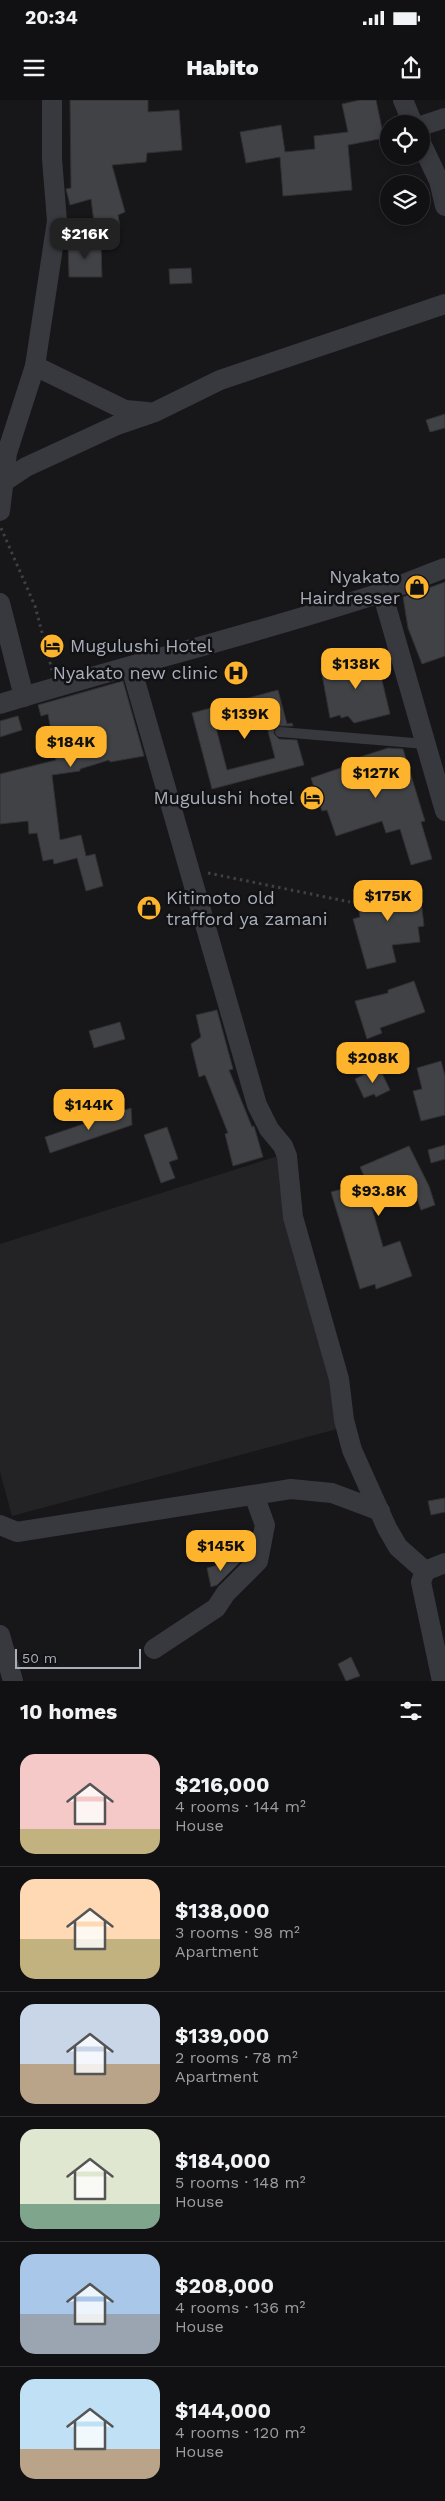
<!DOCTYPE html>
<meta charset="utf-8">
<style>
:root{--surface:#111113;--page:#1e1f21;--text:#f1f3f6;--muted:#9c9da0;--line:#303133;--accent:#fdb42c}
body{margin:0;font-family:"Work Sans",sans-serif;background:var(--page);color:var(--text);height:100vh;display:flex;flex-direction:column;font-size:19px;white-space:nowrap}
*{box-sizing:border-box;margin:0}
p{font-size:16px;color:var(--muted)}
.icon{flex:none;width:28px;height:28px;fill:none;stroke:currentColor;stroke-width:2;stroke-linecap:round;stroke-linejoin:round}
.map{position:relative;height:1581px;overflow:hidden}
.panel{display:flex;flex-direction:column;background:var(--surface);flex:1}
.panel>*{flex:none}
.tools{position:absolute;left:380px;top:15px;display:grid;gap:10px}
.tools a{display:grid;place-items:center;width:50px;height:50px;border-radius:50%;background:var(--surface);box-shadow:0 2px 8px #0003,0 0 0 1px var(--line);font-size:25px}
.scale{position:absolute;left:15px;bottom:12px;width:126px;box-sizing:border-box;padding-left:5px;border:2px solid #a8aeba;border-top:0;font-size:14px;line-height:18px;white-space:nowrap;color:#a8aeba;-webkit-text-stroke:4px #121214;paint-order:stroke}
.price{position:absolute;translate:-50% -42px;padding:0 11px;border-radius:10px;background:var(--accent);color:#111;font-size:16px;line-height:32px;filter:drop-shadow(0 1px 2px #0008)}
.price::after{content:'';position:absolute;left:50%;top:30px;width:15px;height:11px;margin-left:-8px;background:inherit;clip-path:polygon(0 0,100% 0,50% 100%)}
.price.selected{background:#222;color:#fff}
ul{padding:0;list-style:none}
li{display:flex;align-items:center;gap:15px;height:125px;padding:0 20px}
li+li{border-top:1px solid var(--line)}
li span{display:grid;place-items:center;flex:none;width:140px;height:100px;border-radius:15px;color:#555}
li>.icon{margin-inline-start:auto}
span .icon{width:60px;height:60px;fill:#fffc;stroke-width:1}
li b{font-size:21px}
h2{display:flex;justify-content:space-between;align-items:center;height:60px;padding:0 20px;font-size:21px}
.status{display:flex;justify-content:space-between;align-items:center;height:35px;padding:0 25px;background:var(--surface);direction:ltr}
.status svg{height:14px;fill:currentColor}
header{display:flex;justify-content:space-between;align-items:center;height:65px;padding:0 20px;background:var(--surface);font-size:22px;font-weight:800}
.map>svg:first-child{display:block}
</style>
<div class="status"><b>20:34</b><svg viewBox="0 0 49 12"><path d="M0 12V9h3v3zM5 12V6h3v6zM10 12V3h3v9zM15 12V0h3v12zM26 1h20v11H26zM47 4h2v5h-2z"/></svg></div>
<header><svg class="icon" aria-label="menu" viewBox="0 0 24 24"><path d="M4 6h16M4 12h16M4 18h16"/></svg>Habito<svg class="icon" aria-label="share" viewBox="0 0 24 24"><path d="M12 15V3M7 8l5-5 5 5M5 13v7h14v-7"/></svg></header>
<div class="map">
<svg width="445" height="1581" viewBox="0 0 445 1581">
<rect width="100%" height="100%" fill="#171719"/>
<polygon fill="#232326" points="278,1056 341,1328 12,1416 0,1372 0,1144"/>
<g fill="#414246" stroke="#313135" fill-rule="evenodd">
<polygon points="70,0 148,0 148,12 179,10 182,50 147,53 146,62 112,65 125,112 118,115 120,127 95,130 91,99 70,105 66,89 71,88"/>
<polygon points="360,0 376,0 384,38 348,45 352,90 283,96 280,57 246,63 240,32 281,25 285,52 315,49 314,36 348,32 342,4"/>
<polygon points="101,142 102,177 69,177 68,143"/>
<polygon points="191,168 192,183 170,184 169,169"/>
<polygon points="445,314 445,328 430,332 426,320"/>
<polygon points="445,482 445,556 422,564 408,528 403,497"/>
<polygon points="376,555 390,614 354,623 348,616 341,618 340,615 330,618 321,569"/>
<polygon points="123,581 144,656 110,662 109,660 80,669 80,671 52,675 60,740 81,735 86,756 95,754 103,786 86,791 77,758 54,764 53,759 43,761 37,733 29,734 28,721 0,724 0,674 56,660 48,614 41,616 38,605"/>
<path d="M278,590L287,624L292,623L293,626H278L274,629V634L279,639L297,640L304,665L212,689L192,613ZM263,612L275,658L227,670L215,624Z"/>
<polygon points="18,616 22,630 0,637 0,621"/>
<polygon points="388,648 403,649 425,721 421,722 432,759 411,765 400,729 386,733 382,721 336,736 327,710 322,711 311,678 358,662 357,658"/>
<polygon points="419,782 424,826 418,827 420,842 392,845 396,862 367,869 353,819 360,817 356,795"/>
<polygon points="414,881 425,912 380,928 382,933 367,939 355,901 388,893 388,890"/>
<polygon points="217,910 233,969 229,970 252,1027 254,1026 263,1057 233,1066 225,1034 228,1033 205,975 199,977 191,944 201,937 196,915"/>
<polygon points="120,922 125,939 94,948 89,931"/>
<polygon points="441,961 445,976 445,1015 421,1021 413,991 422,989 417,968"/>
<polygon points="379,967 390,990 376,997 374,994 364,998 355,979"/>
<polygon points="131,1008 132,1025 50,1053 45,1037"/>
<polygon points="167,1027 178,1059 169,1062 175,1078 161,1083 144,1035"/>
<polygon points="445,1045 445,1059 431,1063 428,1050"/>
<polygon points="409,1046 429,1086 435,1105 421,1110 414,1089 372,1108 383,1147 400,1141 412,1176 376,1189 375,1184 360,1189 331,1092 367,1082 360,1067"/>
<polygon points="445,1398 445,1412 431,1415 428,1401"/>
<polygon points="240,1459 241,1461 217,1485 211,1487 207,1468"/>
<polygon points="351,1557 360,1576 346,1581 338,1564"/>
</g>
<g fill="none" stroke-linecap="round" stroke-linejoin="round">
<g stroke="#3e4046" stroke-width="3" stroke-dasharray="2.5 4" stroke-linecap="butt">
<polyline points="1,428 35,506 52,570"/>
<polyline points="208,773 350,802"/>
</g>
<polyline stroke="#38393f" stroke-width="10" points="280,632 426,644"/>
<g stroke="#38393f" stroke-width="20">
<polyline points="403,0 413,24"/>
<polyline points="421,26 445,18"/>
<polyline points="421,43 439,81 445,106"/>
<polyline points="35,266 125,310 148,312"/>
<polyline points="2,383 26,367 117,325 155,312 220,280 445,204"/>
<polyline points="0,411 7,353 35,266 57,121 52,59 52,0"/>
<polyline points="382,492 445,711"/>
<polyline points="0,503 24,597"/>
<polyline points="131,567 257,1005 269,1029 283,1046 287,1056 293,1117 339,1279 344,1320 352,1350 387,1428 398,1447 425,1471"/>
<path d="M0,604C123,566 248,536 371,496C396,488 420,477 445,468"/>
<polyline points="0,1425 17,1432 291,1389 332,1393 380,1411"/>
<polyline points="0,1535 13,1581"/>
<polyline points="154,1549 216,1508 226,1493 258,1461 265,1425 254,1395"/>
<polyline points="442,1581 421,1482 425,1471 445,1463"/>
</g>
</g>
<defs>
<symbol id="shop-disc" viewBox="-11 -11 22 22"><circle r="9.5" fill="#fdb42c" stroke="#121214"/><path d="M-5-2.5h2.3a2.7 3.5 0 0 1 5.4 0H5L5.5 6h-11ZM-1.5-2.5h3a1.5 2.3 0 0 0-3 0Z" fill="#111"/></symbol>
<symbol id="hotel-disc" viewBox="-11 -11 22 22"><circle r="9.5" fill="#fdb42c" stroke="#121214"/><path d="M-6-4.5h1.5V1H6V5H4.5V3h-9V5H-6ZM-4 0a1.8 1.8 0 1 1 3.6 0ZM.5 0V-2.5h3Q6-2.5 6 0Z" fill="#111"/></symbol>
<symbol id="hospital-disc" viewBox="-11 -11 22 22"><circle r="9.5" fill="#fdb42c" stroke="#121214"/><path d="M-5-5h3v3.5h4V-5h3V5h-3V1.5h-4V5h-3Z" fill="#111"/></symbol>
</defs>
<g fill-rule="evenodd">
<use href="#shop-disc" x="403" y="473" width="28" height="28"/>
<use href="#hotel-disc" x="38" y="532" width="28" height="28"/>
<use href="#hospital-disc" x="222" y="559" width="28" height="28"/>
<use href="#hotel-disc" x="298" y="684" width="28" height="28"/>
<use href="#shop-disc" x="135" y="794" width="28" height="28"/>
</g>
<g text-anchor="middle" stroke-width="5" stroke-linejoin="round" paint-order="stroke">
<g font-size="18" fill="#a8aeba" stroke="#121214" text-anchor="end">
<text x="400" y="483">Nyakato<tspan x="400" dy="21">Hairdresser</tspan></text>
<text x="70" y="552" text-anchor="start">Mugulushi Hotel</text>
<text x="218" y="579">Nyakato new clinic</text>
<text x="294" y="704">Mugulushi hotel</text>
<text x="166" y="804" text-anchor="start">Kitimoto old<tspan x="166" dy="21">trafford ya zamani</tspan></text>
</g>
</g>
</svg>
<div class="tools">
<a><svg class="icon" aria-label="locate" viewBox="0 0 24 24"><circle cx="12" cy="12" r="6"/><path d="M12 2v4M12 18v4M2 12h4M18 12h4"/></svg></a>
<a><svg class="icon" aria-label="layers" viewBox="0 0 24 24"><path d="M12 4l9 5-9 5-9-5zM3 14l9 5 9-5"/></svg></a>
</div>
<div class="scale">50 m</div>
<b class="price selected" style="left:85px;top:160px">$216K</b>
<b class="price" style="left:356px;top:590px">$138K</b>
<b class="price" style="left:245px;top:640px">$139K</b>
<b class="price" style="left:71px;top:668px">$184K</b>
<b class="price" style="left:376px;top:699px">$127K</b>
<b class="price" style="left:388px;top:822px">$175K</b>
<b class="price" style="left:373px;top:984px">$208K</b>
<b class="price" style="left:89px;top:1031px">$144K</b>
<b class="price" style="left:379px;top:1117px">$93.8K</b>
<b class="price" style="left:221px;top:1472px">$145K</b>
</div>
<section class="panel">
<h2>10 homes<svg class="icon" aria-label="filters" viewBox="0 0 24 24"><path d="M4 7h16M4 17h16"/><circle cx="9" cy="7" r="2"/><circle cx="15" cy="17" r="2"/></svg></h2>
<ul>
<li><span style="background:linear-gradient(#f6c9c9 75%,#c2b280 0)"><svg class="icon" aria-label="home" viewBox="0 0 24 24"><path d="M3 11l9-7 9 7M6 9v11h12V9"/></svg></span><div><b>$216,000</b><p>4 rooms · 144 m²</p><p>House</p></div></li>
<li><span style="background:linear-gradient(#ffd9b3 60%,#c2b280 0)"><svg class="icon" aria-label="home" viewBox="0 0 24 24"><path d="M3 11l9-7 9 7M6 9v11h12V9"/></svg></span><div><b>$138,000</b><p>3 rooms · 98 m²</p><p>Apartment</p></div></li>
<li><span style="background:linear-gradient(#c9d6e8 60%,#b9a48a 0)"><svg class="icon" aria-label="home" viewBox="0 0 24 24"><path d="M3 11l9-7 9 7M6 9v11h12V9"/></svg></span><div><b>$139,000</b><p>2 rooms · 78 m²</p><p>Apartment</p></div></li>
<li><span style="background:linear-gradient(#dfe7d0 75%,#7fa58c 0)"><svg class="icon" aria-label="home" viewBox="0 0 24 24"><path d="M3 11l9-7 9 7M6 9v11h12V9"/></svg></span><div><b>$184,000</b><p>5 rooms · 148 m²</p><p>House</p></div></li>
<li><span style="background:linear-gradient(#a9c7e8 60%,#9aa5b1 0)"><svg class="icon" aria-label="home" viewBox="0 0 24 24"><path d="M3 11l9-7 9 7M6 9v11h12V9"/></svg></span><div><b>$208,000</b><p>4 rooms · 136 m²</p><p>House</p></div></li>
<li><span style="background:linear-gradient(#bfe0f5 70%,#b9a48a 0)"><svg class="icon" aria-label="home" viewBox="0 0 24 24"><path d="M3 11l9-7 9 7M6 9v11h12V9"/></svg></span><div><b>$144,000</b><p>4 rooms · 120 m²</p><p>House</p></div></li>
</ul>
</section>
